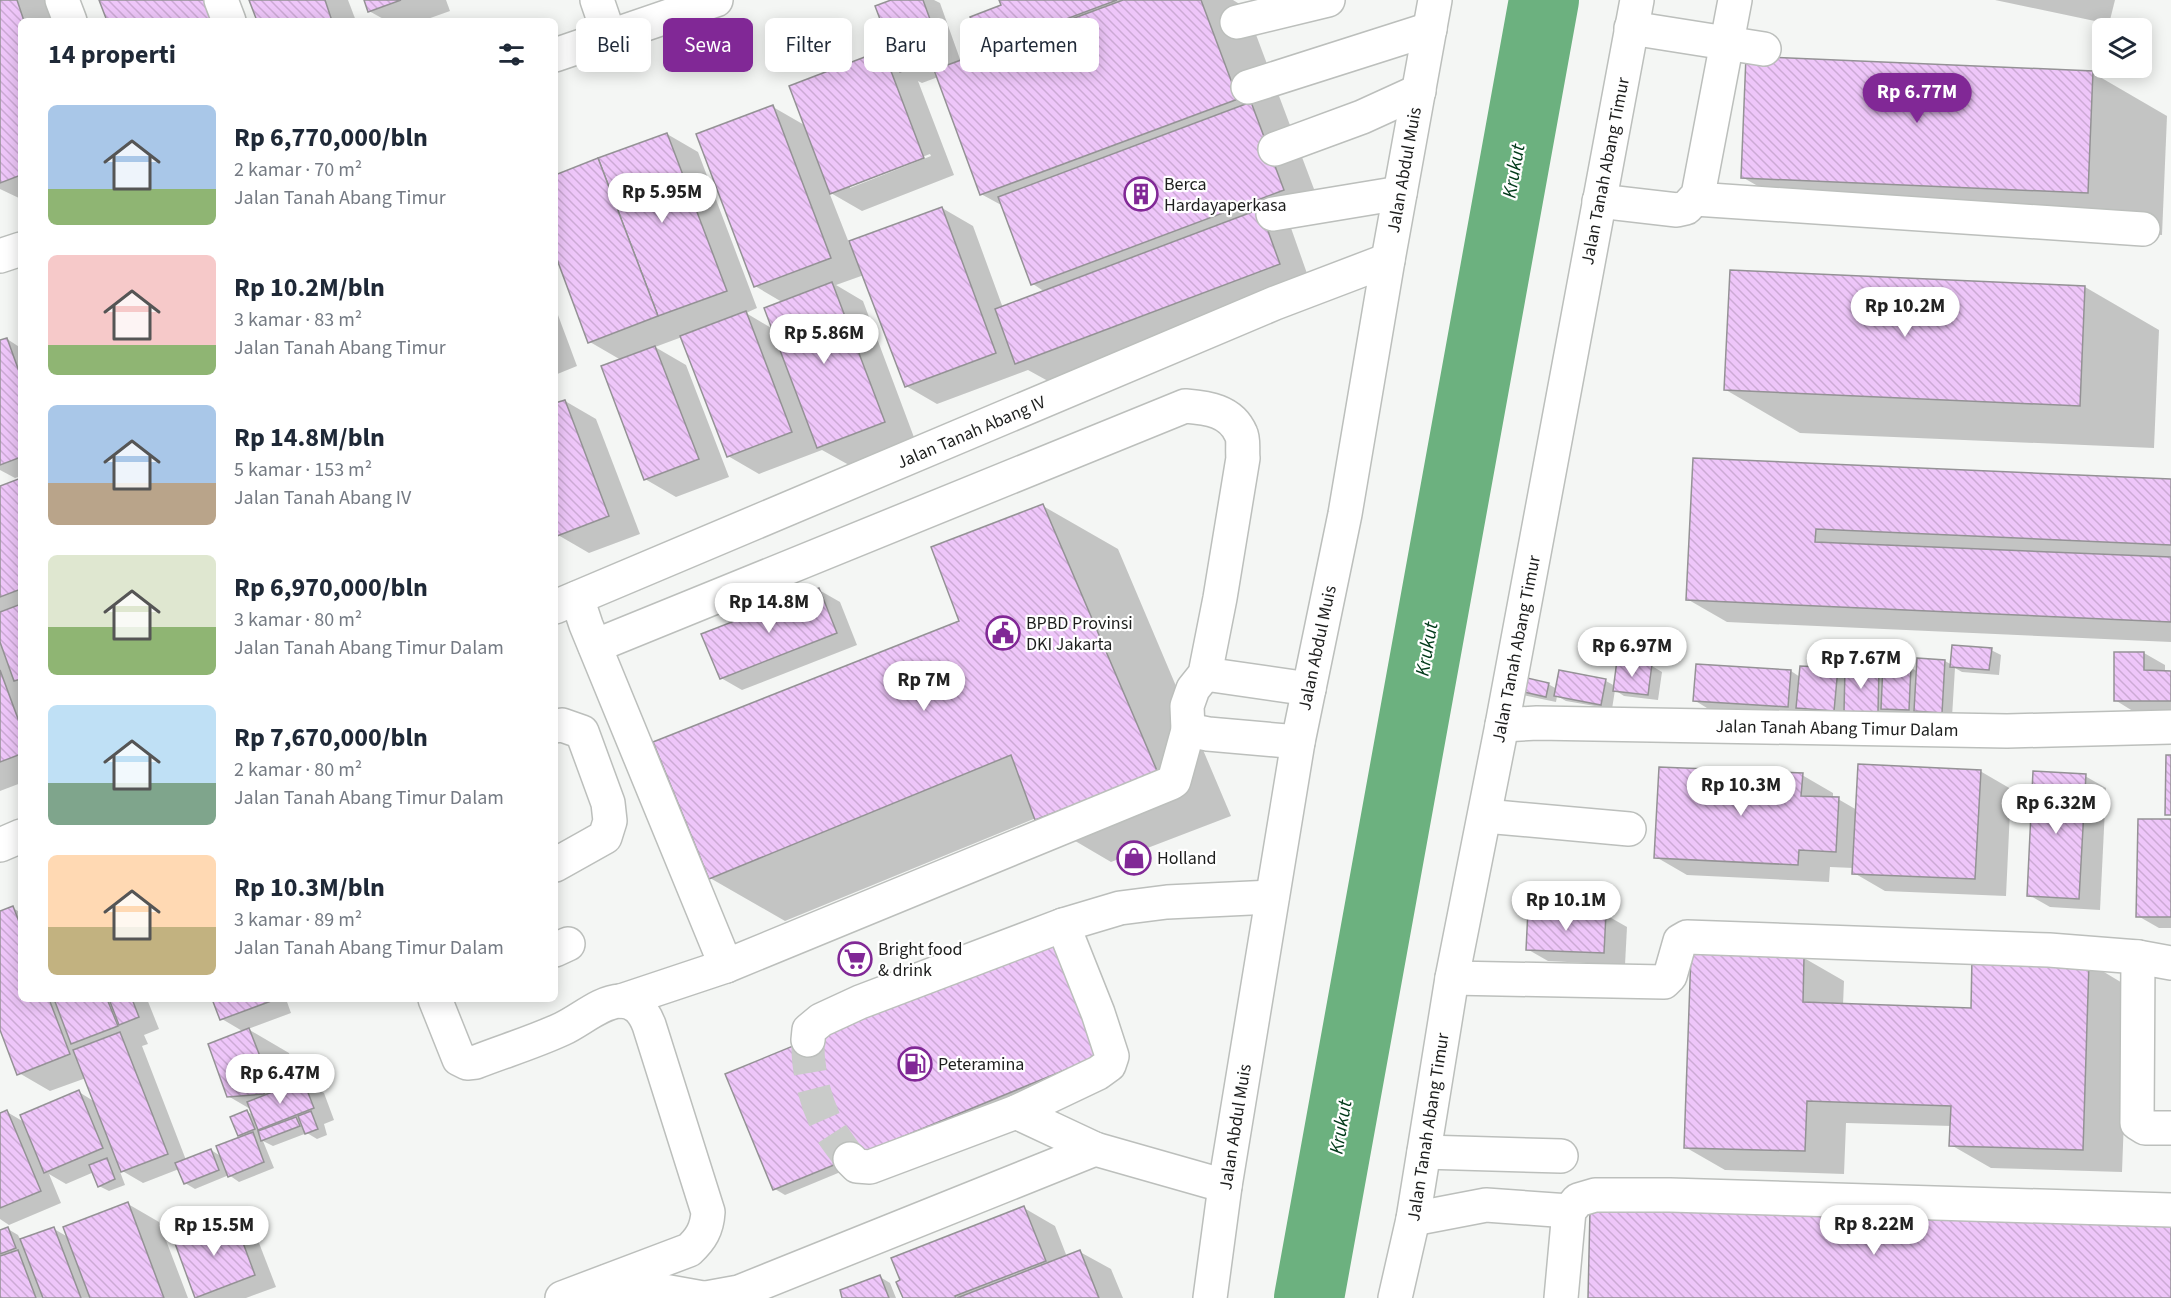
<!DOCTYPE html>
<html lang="id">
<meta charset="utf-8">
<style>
:root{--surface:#fff;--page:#f2f2f3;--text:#1f2937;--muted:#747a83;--accent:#812896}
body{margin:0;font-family:"Source Sans 3",sans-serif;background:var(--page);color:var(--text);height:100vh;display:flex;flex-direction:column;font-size:22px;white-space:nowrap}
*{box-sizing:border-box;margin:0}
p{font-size:20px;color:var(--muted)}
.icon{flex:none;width:33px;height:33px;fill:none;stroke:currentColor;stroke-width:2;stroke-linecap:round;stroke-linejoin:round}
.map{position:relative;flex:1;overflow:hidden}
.panel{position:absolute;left:18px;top:18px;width:540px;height:984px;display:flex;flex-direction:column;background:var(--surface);border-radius:9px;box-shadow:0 3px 15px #0003}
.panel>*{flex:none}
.hud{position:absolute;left:576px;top:18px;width:570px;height:54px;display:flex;gap:12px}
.buttons{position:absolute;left:2092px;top:18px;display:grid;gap:12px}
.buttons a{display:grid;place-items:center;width:60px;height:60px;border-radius:9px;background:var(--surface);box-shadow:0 3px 15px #0003;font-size:30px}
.price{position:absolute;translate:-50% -51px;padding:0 14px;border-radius:21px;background:#fff;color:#222;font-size:20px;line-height:39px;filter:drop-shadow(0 2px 3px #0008)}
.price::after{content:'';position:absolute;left:50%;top:36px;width:18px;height:14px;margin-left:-9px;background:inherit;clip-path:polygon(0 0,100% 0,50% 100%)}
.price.selected{background:var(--accent);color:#fff}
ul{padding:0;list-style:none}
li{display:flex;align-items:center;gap:18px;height:150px;padding:0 30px}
li span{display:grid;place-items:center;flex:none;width:168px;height:120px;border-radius:9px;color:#555}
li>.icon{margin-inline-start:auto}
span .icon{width:72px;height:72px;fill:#fffc;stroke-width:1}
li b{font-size:26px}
h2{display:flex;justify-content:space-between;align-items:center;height:72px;padding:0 30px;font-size:26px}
.tag{padding:0 21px;border-radius:9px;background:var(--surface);box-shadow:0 3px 15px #0003;font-size:21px;line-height:54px}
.tag.selected{background:var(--accent);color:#fff}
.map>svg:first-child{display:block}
</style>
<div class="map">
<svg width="2171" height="1298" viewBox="0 0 2171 1298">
<defs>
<pattern id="building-back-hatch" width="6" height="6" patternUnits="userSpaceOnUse" patternTransform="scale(1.5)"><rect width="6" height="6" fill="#eec6f9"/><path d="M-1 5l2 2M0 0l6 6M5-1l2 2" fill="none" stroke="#ccaad5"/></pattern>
</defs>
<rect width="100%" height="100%" fill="#f4f6f4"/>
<g fill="#0003" fill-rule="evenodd">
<polygon points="0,0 47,0 55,21 21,21 21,199 0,189"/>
<polygon points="251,0 348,0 356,21 258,21"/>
<polygon points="365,0 446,0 450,11 422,21 387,21 369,11"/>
<path d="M895,0H934L940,3L961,62L988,52L984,49L1003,6L1001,0H1233L1246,8L1323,213L1287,226L1291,228L1310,282L1048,381L1028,370L937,404L906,386L864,275L836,285L863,301L915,440L849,465L822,450L759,474L728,456L682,337L655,347L686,365L729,477L676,497L645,479L621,360L590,342L555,249V177L667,134L698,152L757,308L746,313L773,329L782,302L755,286L773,107L806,126L883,52L897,60ZM938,77L981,194L1003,206L1033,284L1045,292L1003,308L973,226L942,208L849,243L829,192L862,211L954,175L918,81L922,83ZM930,154L931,156L850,188V184Z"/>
<polygon points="1995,0 2115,0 2109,24"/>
<polygon points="1748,58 2093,73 2167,116 2162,235 1817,220 1742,177"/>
<polygon points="2085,287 2159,330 2154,448 1800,433 1726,390"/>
<polygon points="555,307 577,366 555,375"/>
<polygon points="7,339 21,348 21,476 15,478 0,470 0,342"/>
<polygon points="565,401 596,419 640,534 589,553 558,535 555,527 555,405"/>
<polygon points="1694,460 2171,481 2171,642 1727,622 1687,599"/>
<polygon points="21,480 21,783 0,791 0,487"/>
<polygon points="1043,506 1118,549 1231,816 1111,862 1036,818 785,921 710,878 961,621"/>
<polygon points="819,590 840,602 857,645 742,690 721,678"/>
<polygon points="1991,650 2001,655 1999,675 1962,672 1955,668 1952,717 1926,716 1919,712 1919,715 1893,714 1888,712 1888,717 1715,713 1694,700 1791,671 1800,677 1837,670 1846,675 1879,670 1884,673 1910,667 1918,672 1919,660 1945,661 1952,665"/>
<polygon points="2144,653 2165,665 2165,672 2171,672 2171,713 2136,713 2115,700"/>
<polygon points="1618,662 1652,666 1662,672 1658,700 1624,696 1615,690 1612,709 1566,701 1557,696 1556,702 1523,695 1513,689 1548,684 1557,689 1560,672 1606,681 1615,686"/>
<polygon points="1980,771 2011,789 2006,896 1885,891 1854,873 1854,868 1830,867 1829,882 1687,875 1656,857 1802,775 1833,793 1833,798 1838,799 1857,810"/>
<polygon points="2085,776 2106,788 2100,910 2050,907 2029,895"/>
<polygon points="2171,821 2171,928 2159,928 2138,916"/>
<polygon points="13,908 21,913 21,999 147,999 159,1029 144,1035 148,1044 142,1046 186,1160 211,1150 222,1157 243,1137 239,1135 247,1112 254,1115 252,1110 228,1096 244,1032 222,1019 214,999 286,999 291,1013 248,1029 289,1053 300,1082 302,1081 324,1093 334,1120 324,1124 327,1135 317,1139 307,1133 273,1146 263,1141 274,1168 239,1182 229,1175 195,1189 185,1183 179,1169 143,1183 119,1169 125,1185 109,1191 99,1186 94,1172 66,1184 49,1174 61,1203 9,1225 0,1219 0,1115 7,1112 24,1122 79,1092 95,1102 86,1078 50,1091 19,1073 0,1026 0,913"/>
<polygon points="1606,915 1627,927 1625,965 1548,961 1527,949"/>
<polygon points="1066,945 1113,1059 785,1195 775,1189"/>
<polygon points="1804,958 1844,981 1843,1005 1972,1009 2089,963 2129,987 2122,1172 1991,1168 1951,1145 1952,1126 1846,1123 1844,1174 1725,1170 1685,1147"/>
<polygon points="128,1204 159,1222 188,1298 0,1298 0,1232 8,1229 18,1235 21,1241 54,1229 68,1237"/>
<polygon points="1024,1208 1055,1226 1067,1257 1080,1252 1111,1269 1123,1298 904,1298"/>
<polygon points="233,1218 254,1230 276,1287 246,1298 198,1298 196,1297"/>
<polygon points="880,1277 890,1283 896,1298 844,1298"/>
</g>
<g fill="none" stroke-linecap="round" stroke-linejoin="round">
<polyline stroke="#6cb17f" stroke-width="70" points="1309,1298 1544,0"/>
</g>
<g fill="url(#building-back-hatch)" stroke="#949295" stroke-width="1.5">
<polygon points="0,0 17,0 24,21 21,21 21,175 0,183"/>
<polygon points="99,0 208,0 216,21 107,21"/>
<polygon points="249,0 325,0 332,21 257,21"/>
<polygon points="364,0 401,0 368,12"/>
<polygon points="891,0 923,0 943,55 900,72 875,6"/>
<polygon points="999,0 1117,0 983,50 970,17 1001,5"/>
<polygon points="1123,0 1201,0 1238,99 980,195 934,70"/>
<polygon points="883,50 924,158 830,194 789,86"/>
<polygon points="1746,56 2093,71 2088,193 1741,178"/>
<polygon points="1251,102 1284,190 1031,285 998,197"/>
<polygon points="773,105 831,258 754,287 696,134"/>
<polygon points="667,133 727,291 658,316 598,158"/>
<polygon points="598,158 658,316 588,343 555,254 555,175"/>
<polygon points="942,207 996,353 905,387 849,241"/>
<polygon points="1260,209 1280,264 1015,364 995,309"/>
<polygon points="1730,270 2085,286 2080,406 1724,390"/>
<polygon points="832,282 885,422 817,448 764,308"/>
<polygon points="746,311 792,432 727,457 680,336"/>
<polygon points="7,338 21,377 21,457 0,465 0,340"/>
<polygon points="655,346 699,459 644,480 601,366"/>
<polygon points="565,400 609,516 557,536 555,531 555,403"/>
<polygon points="1693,458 2171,479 2171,545 1816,529 1815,542 2171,557 2171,622 1686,600"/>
<polygon points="21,478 21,589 0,597 0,486"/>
<polygon points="1043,504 1158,773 1035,820 1011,755 709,879 653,742 959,621 931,547"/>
<polygon points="819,588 837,633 720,679 701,634"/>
<polygon points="21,604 21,679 14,681 0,642 0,612"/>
<polygon points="1952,645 1992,648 1989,670 1950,667"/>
<polygon points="2114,652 2144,652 2144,670 2171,671 2171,701 2114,701"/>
<polygon points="1917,658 1945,660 1942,713 1914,711"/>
<polygon points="1617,660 1652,664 1648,695 1613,691"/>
<polygon points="1696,664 1791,670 1788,707 1693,701"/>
<polygon points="1883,665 1911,666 1909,710 1881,709"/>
<polygon points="1800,666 1838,668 1834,711 1796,708"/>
<polygon points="1845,668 1879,668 1878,712 1844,712"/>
<polygon points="0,670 21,727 21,754 0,762"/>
<polygon points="1559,670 1606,679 1601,705 1554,696"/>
<polygon points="1514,675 1549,683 1546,697 1511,689"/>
<polygon points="2166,755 2171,755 2171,815 2165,815"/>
<polygon points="1858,764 1981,770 1975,879 1852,874"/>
<polygon points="1659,767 1803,773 1801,796 1839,797 1836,852 1799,850 1798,865 1654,858"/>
<polygon points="2033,771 2086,774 2079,899 2027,896"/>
<polygon points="2138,819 2171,819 2171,917 2136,917"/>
<polygon points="13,906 21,927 21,999 49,999 70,1054 17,1075 0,1030 0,911"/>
<polygon points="1528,910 1606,913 1604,953 1526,950"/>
<polygon points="1056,938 1104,1054 773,1190 725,1074"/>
<polygon points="1691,953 1804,957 1803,1002 1971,1008 1972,958 2089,962 2083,1150 1949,1146 1951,1106 1807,1101 1805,1151 1684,1148"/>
<polygon points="54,999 107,999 118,1026 71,1044"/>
<polygon points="109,999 132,999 139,1017 119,1025"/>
<polygon points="212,999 270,999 271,1001 220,1020"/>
<polygon points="249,1028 268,1077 264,1094 227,1097 208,1044"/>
<polygon points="120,1032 168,1154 121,1172 73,1050"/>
<polygon points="303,1080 314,1108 258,1130 247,1102"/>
<polygon points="79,1090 103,1148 44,1173 20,1115"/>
<polygon points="7,1110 41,1191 0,1208 0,1113"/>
<polygon points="247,1110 255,1129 238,1136 230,1117"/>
<polygon points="311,1111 318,1129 305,1134 298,1116"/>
<polygon points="296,1117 300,1126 261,1141 258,1131"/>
<polygon points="253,1132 264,1162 228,1177 216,1146"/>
<polygon points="211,1149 219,1170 184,1184 175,1163"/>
<polygon points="107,1158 115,1179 98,1187 89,1165"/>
<polygon points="128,1202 164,1298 90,1298 63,1227"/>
<polygon points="1024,1206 1046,1261 955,1296 956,1298 903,1298 896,1282 900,1280 891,1258"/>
<polygon points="1590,1210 2171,1220 2171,1298 1588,1298"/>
<polygon points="233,1216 255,1275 195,1298 173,1238"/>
<polygon points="8,1227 16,1248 0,1254 0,1230"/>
<polygon points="54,1227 81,1298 43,1298 20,1239"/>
<polygon points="18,1250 36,1298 0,1298 0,1256"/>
<polygon points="1080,1250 1099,1298 957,1298"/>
<polygon points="880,1275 889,1298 842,1298 840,1290"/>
</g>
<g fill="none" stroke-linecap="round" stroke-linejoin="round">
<path stroke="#c9cbc9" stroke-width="33" stroke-dasharray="33 16" stroke-linecap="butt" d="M808,1040C807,1068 814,1097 826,1123C832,1136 842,1147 850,1159"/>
<defs>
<g id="minor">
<polyline points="62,0 70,21"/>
<polyline points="221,0 229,21"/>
<polyline points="597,0 609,35"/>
<polyline points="1237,22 1328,0"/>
<polyline points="1631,28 1764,49"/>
<polyline points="555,55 716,0"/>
<polyline points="1248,87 1430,29"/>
<polyline points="1275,149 1362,117 1419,91"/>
<polyline points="1695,199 2143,229"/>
<polyline points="1599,201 1677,210 1686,208 1698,195 1735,0"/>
<polyline points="1273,214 1400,193"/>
<polyline points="0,256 21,249"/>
<polyline points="577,598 586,625 726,966"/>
<polyline points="555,607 1275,303 1388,260"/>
<path d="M595,646L1185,406C1207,408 1231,410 1241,434C1244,440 1242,451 1243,458L1220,598L1205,674L1193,689L1187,706L1188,730L1174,781L1171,783L726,966L621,1001"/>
<polyline points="1205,674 1309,689"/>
<polyline points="1502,725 1537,723 2007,731 2171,727"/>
<polyline points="555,726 562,725 582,732 608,803 610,821 605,837 555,865"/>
<polyline points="1188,730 1208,734 1298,742"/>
<polyline points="1485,816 1629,829"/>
<polyline points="0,845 21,836"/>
<polyline points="555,950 568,944"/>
<polyline points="2138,957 2137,1123 2145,1128 2171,1128"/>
<polyline points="1452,978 1664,982 1670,976 1680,941 1687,937 2049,950 2138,957 2171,963"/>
<path d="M435,999L459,1059L467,1063L476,1062C504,1051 534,1042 562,1029C580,1021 600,1002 620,1001C636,1001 644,1012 649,1025L708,1212C707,1229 701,1239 689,1250L562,1298"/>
<polyline points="808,1040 809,1030 821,1020 860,1002 1063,925"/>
<polyline points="1016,1112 1095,1149 1225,1186"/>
<polyline points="1424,1152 1561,1156"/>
<polyline points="850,1159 857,1166 870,1167 1016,1112 1098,1073 1109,1065 1112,1056 1098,1013 1063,925 1120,908 1167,902 1272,897"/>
<polyline points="1413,1219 1486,1205 1569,1211"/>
<polyline points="608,1281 703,1298"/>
<polyline points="706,1298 739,1292 1095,1149"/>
<polyline points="1395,1298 1413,1219 1452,978 1502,725 1637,0"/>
<polyline points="1561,1298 1569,1211 1578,1200 1595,1195 1670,1195 2171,1210"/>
</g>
<polyline id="major" points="1210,1298 1225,1186 1298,742 1345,514 1388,260 1435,0"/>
</defs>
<use href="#minor" stroke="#bcbfbc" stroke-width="36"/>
<use href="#major" stroke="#bcbfbc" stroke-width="36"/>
<use href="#minor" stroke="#fff" stroke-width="33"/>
<use href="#major" stroke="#fff" stroke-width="33"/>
</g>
<defs>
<symbol id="building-ring" viewBox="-11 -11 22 22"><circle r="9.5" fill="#fff" stroke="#812896" stroke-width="1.5"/><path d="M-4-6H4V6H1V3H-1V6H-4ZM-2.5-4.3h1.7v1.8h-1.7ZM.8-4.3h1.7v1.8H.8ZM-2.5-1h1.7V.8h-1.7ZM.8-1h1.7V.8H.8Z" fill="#812896"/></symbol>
<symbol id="civic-ring" viewBox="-11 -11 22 22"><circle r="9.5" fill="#fff" stroke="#812896" stroke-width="1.5"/><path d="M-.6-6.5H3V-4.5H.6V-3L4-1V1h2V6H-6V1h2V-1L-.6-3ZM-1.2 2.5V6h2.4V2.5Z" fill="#812896"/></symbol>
<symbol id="shop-ring" viewBox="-11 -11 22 22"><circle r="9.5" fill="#fff" stroke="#812896" stroke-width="1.5"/><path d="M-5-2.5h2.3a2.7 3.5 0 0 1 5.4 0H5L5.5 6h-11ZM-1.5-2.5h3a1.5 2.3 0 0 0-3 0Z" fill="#812896"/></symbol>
<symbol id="supermarket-ring" viewBox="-11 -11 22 22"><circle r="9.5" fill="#fff" stroke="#812896" stroke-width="1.5"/><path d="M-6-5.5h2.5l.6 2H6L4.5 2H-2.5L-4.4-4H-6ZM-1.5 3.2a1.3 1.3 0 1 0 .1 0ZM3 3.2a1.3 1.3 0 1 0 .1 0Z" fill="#812896"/></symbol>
<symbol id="fuel-ring" viewBox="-11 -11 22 22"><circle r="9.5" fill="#fff" stroke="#812896" stroke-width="1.5"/><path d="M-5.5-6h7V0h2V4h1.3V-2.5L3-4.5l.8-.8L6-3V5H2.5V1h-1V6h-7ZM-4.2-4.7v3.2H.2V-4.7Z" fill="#812896"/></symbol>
</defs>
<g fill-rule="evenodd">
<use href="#building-ring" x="1122" y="175" width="38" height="38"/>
<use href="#civic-ring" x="984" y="614" width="38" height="38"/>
<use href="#shop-ring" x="1115" y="839" width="38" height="38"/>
<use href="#supermarket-ring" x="836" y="940" width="38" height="38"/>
<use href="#fuel-ring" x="896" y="1045" width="38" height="38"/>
</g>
<g text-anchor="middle" stroke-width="4.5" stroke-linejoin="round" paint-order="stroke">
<g font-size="18" fill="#1d1e1d" stroke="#fff">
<text transform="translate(1404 170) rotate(-80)" y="6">Jalan Abdul Muis</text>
<text transform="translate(1605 171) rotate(-79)" y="6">Jalan Tanah Abang Timur</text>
<text transform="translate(971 432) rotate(-23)" y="6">Jalan Tanah Abang IV</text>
<text transform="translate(1317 648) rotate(-78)" y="6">Jalan Abdul Muis</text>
<text transform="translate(1516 649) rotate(-79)" y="6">Jalan Tanah Abang Timur</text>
<text transform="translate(1837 728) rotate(1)" y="6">Jalan Tanah Abang Timur Dalam</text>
<text transform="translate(1235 1127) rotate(-81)" y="6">Jalan Abdul Muis</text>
<text transform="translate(1428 1127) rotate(-81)" y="6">Jalan Tanah Abang Timur</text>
</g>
<g font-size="18" fill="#1d1e1d" stroke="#fff" text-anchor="start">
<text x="1164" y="190">Berca<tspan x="1164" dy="21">Hardayaperkasa</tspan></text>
<text x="1026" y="629">BPBD Provinsi<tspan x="1026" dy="21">DKI Jakarta</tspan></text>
<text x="1157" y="864">Holland</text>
<text x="878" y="955">Bright food<tspan x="878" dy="21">&amp; drink</tspan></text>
<text x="938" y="1070">Peteramina</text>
</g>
<g font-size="20" font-style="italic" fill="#003919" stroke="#fff">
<text transform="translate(1513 171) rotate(-80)" y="7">Krukut</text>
<text transform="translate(1426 649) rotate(-80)" y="7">Krukut</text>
<text transform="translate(1340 1127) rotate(-80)" y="7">Krukut</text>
</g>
</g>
</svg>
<div class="buttons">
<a><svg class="icon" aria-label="layers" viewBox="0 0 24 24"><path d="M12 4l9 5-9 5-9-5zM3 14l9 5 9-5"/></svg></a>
</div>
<b class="price selected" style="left:1917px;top:124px">Rp 6.77M</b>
<b class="price" style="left:662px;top:224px">Rp 5.95M</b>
<b class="price" style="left:1905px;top:338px">Rp 10.2M</b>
<b class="price" style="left:824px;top:365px">Rp 5.86M</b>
<b class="price" style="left:769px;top:634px">Rp 14.8M</b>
<b class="price" style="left:1632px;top:678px">Rp 6.97M</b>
<b class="price" style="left:1861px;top:690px">Rp 7.67M</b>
<b class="price" style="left:924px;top:712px">Rp 7M</b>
<b class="price" style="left:1741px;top:817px">Rp 10.3M</b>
<b class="price" style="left:2056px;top:835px">Rp 6.32M</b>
<b class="price" style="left:1566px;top:932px">Rp 10.1M</b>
<b class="price" style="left:280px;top:1105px">Rp 6.47M</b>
<b class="price" style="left:1874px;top:1256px">Rp 8.22M</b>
<b class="price" style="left:214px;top:1257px">Rp 15.5M</b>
<div class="hud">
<a class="tag">Beli</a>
<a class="tag selected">Sewa</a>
<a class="tag">Filter</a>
<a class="tag">Baru</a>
<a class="tag">Apartemen</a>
</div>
<section class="panel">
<h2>14 properti<svg class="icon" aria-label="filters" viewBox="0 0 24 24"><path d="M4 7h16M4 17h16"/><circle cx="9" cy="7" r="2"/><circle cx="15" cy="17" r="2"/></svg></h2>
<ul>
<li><span style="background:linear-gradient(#a9c7e8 70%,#8fb573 0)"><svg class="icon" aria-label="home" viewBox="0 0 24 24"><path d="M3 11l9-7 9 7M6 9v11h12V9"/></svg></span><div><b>Rp 6,770,000/bln</b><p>2 kamar · 70 m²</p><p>Jalan Tanah Abang Timur</p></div></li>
<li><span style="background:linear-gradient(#f6c9c9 75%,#8fb573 0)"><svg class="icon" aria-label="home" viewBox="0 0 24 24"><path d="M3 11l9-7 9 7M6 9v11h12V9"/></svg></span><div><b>Rp 10.2M/bln</b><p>3 kamar · 83 m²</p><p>Jalan Tanah Abang Timur</p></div></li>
<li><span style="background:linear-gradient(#a9c7e8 65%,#b9a48a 0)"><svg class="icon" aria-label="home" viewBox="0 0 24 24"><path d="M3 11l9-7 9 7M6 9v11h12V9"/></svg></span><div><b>Rp 14.8M/bln</b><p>5 kamar · 153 m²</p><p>Jalan Tanah Abang IV</p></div></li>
<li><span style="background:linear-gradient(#dfe7d0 60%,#8fb573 0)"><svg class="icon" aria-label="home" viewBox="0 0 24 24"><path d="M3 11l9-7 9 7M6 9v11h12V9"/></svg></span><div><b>Rp 6,970,000/bln</b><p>3 kamar · 80 m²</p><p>Jalan Tanah Abang Timur Dalam</p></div></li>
<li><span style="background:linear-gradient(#bfe0f5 65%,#7fa58c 0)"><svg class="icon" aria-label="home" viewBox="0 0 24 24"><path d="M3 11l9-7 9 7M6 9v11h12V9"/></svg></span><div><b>Rp 7,670,000/bln</b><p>2 kamar · 80 m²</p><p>Jalan Tanah Abang Timur Dalam</p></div></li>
<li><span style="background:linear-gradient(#ffd9b3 60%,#c2b280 0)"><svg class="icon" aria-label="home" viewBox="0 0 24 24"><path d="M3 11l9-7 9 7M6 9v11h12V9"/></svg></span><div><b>Rp 10.3M/bln</b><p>3 kamar · 89 m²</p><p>Jalan Tanah Abang Timur Dalam</p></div></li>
</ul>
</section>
</div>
